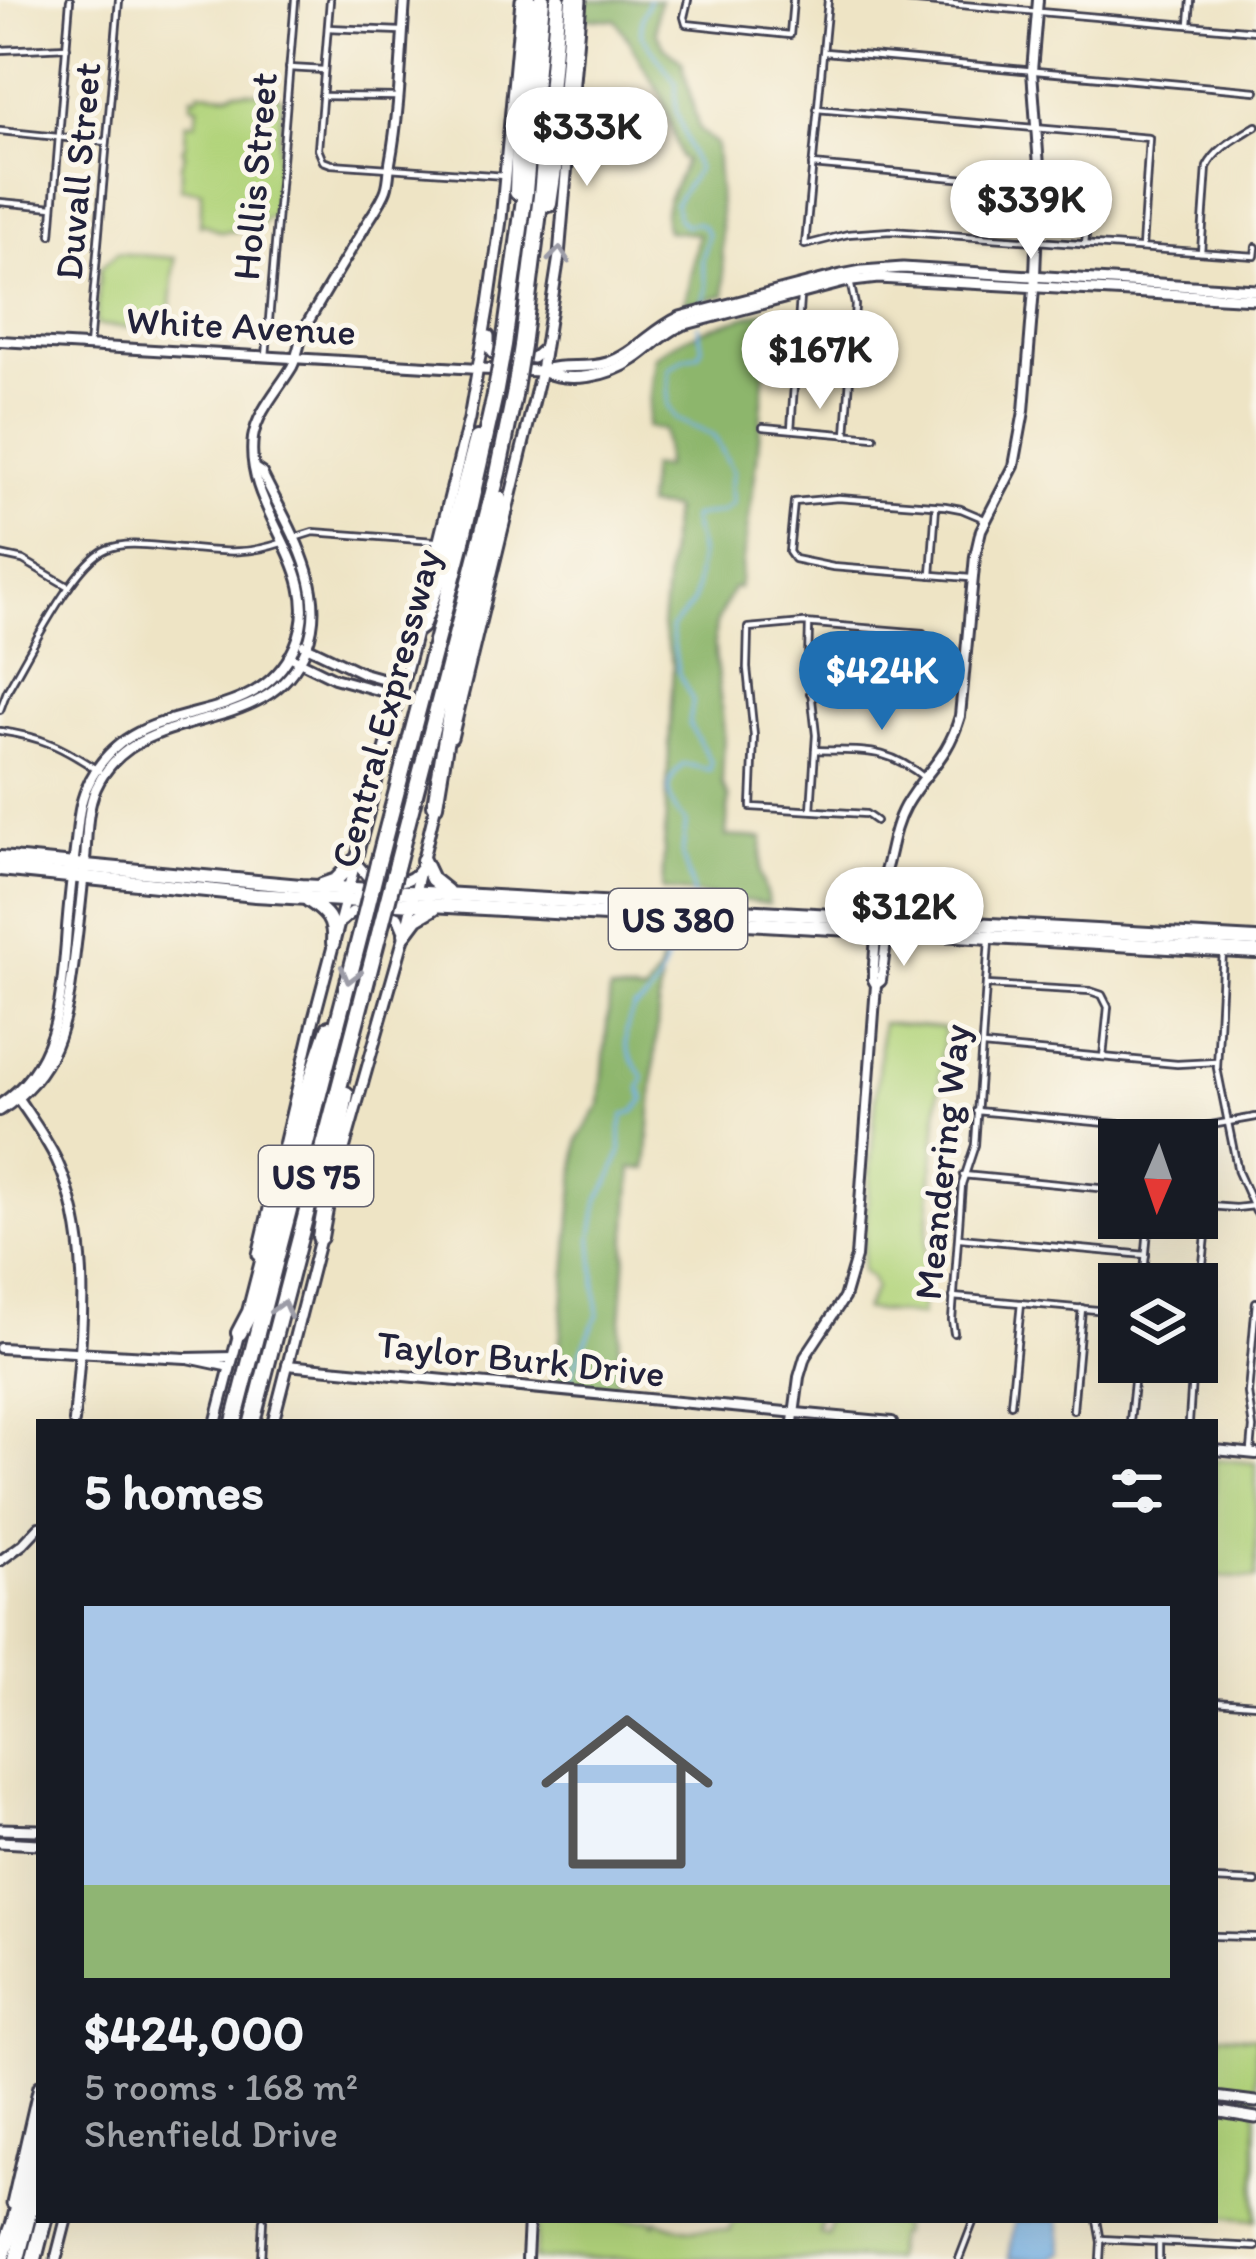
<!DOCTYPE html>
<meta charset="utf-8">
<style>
:root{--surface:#171b24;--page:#242831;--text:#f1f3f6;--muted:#9ea1a6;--line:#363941;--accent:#1f6fb2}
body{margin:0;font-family:Itim,sans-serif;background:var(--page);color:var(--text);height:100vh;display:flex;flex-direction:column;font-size:45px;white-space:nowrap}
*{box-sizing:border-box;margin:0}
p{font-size:39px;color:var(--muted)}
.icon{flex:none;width:66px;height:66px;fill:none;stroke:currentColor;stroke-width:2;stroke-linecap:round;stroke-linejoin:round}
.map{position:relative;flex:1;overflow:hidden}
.panel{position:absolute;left:36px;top:1419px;width:1182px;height:804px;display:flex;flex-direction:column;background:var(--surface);border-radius:0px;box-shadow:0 12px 48px #0002}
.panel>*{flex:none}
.needle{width:78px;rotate:182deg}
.controls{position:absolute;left:1098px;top:1119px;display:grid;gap:24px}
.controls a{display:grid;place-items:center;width:120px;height:120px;border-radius:0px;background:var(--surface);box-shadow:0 12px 48px #0002;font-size:60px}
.price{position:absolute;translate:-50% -102px;padding:0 27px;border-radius:42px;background:#fff;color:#222;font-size:39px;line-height:78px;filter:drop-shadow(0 3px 6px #0008)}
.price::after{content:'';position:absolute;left:50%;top:72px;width:36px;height:27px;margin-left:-18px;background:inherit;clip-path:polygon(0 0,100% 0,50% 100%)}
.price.on{background:var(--accent);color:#fff}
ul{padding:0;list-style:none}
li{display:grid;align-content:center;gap:24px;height:636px;padding:0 48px}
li+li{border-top:3px solid var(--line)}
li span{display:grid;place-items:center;height:372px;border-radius:0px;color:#555}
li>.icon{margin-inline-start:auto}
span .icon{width:216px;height:216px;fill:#fffc;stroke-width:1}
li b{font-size:51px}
h2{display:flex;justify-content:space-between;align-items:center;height:144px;padding:0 48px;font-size:51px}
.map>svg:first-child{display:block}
</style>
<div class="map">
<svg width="1256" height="2259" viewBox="0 0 1256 2259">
<rect width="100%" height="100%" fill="#fbf7ec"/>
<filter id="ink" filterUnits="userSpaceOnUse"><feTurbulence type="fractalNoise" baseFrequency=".00833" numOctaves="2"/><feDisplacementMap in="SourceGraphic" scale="24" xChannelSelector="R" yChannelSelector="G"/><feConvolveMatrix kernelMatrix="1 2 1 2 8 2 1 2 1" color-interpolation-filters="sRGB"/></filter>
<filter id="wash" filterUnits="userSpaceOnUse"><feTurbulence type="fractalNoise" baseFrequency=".004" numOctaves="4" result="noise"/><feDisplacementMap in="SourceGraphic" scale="48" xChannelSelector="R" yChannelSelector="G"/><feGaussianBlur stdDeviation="2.7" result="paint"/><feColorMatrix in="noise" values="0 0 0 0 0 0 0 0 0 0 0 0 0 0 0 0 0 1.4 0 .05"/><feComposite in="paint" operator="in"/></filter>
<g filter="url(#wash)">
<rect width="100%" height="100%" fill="#eee4c5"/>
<g fill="#b2d47c" stroke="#6a7b5c" stroke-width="3">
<polygon points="236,91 274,94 282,99 273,218 266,218 257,230 220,232 205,224 200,225 202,191 181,189 181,165 185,153 182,149 185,145 186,123 196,123 198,106 191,105 192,96 198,97 199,92 228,94"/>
<polygon points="117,253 175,258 169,327 165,330 96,325 100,268"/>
<polygon points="882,1023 944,1028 921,1315 864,1310 875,1288 871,1278 862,1271"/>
<polygon points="1215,1459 1256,1463 1256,1579 1218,1577 1215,1569"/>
<polygon points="1219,2035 1256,2038 1256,2220 1215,2217 1215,2095"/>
<path d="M538,2220H652L655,2225L657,2220C675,2231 706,2229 729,2231L734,2220H822L820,2234L828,2236L832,2220H900L899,2227L902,2228L900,2235H897L893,2259H534Z"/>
</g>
<g fill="#8db66c" stroke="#586c54" stroke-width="3">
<path d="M587,0H661L657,10L656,32L665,48L682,61L699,130L716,144L725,295L685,304L698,234L667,231C658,203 678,186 685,160L681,159L661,95L616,20L586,18Z"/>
<path d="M770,310L757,461L739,588H733L716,624L714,642L724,733L722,783L729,798L726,836L763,838L760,873L769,904L662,890L673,666L662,626L673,509L646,506L650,467H665L664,430L647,427L654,357C688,330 729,322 770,310Z"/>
<polygon points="664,928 647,1169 632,1168 616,1392 556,1384 578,1140 600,1105 610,991 645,994 659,972"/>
</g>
<polygon fill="#73b1e6" stroke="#4a6a90" stroke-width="3" points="1015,2220 1059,2220 1063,2252 1051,2259 1009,2259"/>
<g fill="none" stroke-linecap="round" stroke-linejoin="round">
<g stroke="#73b1e6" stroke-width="3">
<polyline points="649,0 642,18 641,34 676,83 676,111 697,170 675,203 678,219 685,225 697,223 704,227 708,235 702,261 707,287 701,309"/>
<path d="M693,897L692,886L682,856L686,822C668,805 661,782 684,764L710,770L711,762L689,724L693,701L678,672L671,628C692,604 695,610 697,576C697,571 700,562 700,556C700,542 692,530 692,517L721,512L733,503L730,487L733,472L717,441L712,435L676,419L668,405L669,369L684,358L699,354L702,347L698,325"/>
<path d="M570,1385L572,1371L598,1315L592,1238L598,1200L610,1181L621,1151V1128L624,1115L635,1111L644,1100L640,1087L644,1078C625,1049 619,1041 634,1008C656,999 660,975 669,955C674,945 680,937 685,927"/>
</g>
</g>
</g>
<g filter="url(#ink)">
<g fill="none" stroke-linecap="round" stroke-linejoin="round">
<defs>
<g id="minor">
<polyline points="330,0 318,149 323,161 331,164 505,176"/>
<polyline points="688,0 684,17 686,24 790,35 793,0"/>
<polyline points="828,0 805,245 848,234 890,231 1255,256 1256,247"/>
<polyline points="905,0 1256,31"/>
<polyline points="1189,24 1191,0"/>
<polyline points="328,28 400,31"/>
<polyline points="0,50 67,47"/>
<polyline points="825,52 1256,91"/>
<polyline points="289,68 324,70"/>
<polyline points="322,96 398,97"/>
<polyline points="817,109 1149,138 1142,248"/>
<polyline points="0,131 106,142"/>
<polyline points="812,165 1090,190 1085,245"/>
<polyline points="0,202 53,207"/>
<polyline points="51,235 70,0"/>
<path d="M1201,252L1207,167C1217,147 1237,138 1256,126"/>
<polyline points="89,347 119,0"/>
<polyline points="266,357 295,0"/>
<polyline points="763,427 874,437"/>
<polyline points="791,429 800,297"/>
<polyline points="846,435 855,305 850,281"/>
<polyline points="297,537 313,532 434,541"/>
<polyline points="0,555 23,560 69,587"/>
<polyline points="931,575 936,506"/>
<polyline points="970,578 833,567 794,559 789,552 794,502 838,498 945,506 961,509 987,520"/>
<polyline points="809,624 808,664 816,735 811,810"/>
<polyline points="922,665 964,668"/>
<polyline points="810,693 833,690 921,692 923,633 804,623 748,628 747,668 754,736 751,807 866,814 876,821"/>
<path d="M0,710L7,691C27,658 74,562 107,549C129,540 157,547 181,548C219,551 243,556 281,543"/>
<path d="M0,731C43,737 62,747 99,771"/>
<path d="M815,750C864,752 886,746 926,779"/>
<polyline points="1223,950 1217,1068 1238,1172 1256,1212"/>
<polyline points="987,985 1090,991 1102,995 1108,1007 1103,1057"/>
<polyline points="983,1046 1177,1064 1216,1062"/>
<polyline points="976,1111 1183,1130 1256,1117"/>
<polyline points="963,1175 1119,1190"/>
<polyline points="960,1238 1146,1255"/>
<polyline points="1143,1284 1149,1218"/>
<polyline points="953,1297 1119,1312"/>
<polyline points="1197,1322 1209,1206 1236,1208 1254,1206"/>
<polyline points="954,1333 952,1320 962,1184 975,1145 989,940"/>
<polyline points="1011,1404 1021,1303"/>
<polyline points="1073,1410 1082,1308"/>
<polyline points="1130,1422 1136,1362"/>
<polyline points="1189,1422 1193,1362"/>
<polyline points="1251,1451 1253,1428 1248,1393 1256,1302"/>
<polyline points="1215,1701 1256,1704"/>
<polyline points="1215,1880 1256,1882"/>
<polyline points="1215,1936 1256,1937"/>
<polyline points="1097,2220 1101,2242 1100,2259"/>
<polyline points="1101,2239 1256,2247"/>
<polyline points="261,2259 263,2220"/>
<polyline points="959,2259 974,2220"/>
<polyline points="1159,2259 1159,2242"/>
</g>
<g id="tertiary">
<polyline points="0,341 478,369"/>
<polyline points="304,645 363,673 402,684"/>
<polyline points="289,656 334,678 399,696"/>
<path d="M876,985L881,981C885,947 892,909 885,876"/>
<path d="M17,1097C31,1118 46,1138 57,1161C95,1242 81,1336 74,1422"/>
<path d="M0,1104C57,1067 61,1003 66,942C68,909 72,875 76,842C78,824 79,805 86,789C130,685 252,741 295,646C329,570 243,512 253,438C257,412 279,389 292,367C299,353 299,338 307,324C325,292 344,261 363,230C370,217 381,204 386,190C389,182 389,172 390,163C400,110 401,54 405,0"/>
<path d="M0,1111C57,1074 66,1025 74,961C78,928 82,894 85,861C87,837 86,810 96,788C139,696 268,746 307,646C330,587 287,525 262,473L256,469"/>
<polyline points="0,1348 186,1358 233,1357"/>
<polyline points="188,1358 230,1367"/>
<polyline points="287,1365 892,1422"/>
<path d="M793,1422L799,1377L805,1357L844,1298L856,1257L876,985L873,980L879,889C891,862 890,833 905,806C926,770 947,760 960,716L975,556L981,530L1014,466L1024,411L1035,276L1039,166L1032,71L1038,0"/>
<polyline points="1215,1450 1256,1454"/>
<polyline points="0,1561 23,1544 39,1527"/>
<polyline points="527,2259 529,2220"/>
</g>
<g id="secondary">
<polyline points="489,336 489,348 493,353 533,358 543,349"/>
<path d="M478,369L541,371C569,384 610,376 634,359C651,348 663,333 682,325L844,282L878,278L1256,299"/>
<path d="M541,371C562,363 585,370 607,363C635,354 653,329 680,317L841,275L862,271L903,268L1256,290"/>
<polyline points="452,738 541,371 559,256 581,0"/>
<path d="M354,861L369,878C387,880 409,887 419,870"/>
<polyline points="342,921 352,912 388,913 398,917 403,929"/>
<polyline points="339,1167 405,934 437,800"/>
<polyline points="258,1255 314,1018 417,629 469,419 489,304 501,220 521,0"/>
<polyline points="216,1422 240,1329"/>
<polyline points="273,1422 321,1235"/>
<polyline points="0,1829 39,1830"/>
<polyline points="0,1842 39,1844"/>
<polyline points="1215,2097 1256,2102"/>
<polyline points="1215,2111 1256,2118"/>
<polyline points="12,2204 39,2086"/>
<polyline points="56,2259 66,2220"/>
</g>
<g id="trunk">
<polyline points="0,858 301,886 1256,940"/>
<polyline points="423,860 432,879 447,891"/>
<polyline points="0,869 255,895 1256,952"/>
<polyline points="322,885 336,880 354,861"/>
<path d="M308,900C326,912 335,920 333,943"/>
<polyline points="405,934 417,918 434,908"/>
</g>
<g id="motorway">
<polyline points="517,192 519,131 529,0"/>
<polyline points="549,204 565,94 573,0"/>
<polyline points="504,345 525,192 542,0"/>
<polyline points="522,346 541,196 558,0"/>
<polyline points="417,629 421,626 440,576 477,439"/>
<polyline points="435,805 452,702 494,532 499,499"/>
<polyline points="378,863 460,550 495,395"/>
<polyline points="397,864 498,473 514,396"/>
<polyline points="320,1237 346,1094"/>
<polyline points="239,1333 250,1312 305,1098 329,1028"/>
<polyline points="234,1422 362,928"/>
<polyline points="252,1422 380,930"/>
<polyline points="1,2259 14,2224 39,2126"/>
<polyline points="17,2259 39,2173"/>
<polyline points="34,2259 44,2220"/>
</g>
</defs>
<use href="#minor" stroke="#413f50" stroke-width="10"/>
<use href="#tertiary" stroke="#413f50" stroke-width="14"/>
<use href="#secondary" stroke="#413f50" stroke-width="15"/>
<use href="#trunk" stroke="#413f50" stroke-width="18"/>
<use href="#motorway" stroke="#413f50" stroke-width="20"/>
<use href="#minor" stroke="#fff" stroke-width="4.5"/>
<use href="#tertiary" stroke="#fff" stroke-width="8"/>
<use href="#secondary" stroke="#fff" stroke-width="9"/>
<use href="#trunk" stroke="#fff" stroke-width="12"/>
<use href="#motorway" stroke="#fff" stroke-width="14"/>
<defs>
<g id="motorway-bridge">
<polyline points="495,395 504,345"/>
<polyline points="514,396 522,346"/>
<polyline points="362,928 378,863"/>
<polyline points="380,930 397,864"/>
</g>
</defs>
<use href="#motorway-bridge" stroke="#413f50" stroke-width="20" stroke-linecap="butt"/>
<use href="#motorway-bridge" stroke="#fff" stroke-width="14"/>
</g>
<defs><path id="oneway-chevron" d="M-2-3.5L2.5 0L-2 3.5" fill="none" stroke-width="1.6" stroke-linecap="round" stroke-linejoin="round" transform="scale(3)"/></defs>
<g stroke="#9c9ca7">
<use href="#oneway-chevron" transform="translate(559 255) rotate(-84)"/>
<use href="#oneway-chevron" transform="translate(350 975) rotate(105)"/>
<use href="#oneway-chevron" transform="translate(282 1309) rotate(-75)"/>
</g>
</g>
<g text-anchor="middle" stroke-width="10" stroke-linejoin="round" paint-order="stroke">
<g fill="#fbf7ec" stroke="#636270" stroke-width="3">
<rect x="609" y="889" width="138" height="60" rx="9"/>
<rect x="259" y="1146" width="114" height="60" rx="9"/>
</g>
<g font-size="36" font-weight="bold" fill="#22223b">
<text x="678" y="932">US 380</text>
<text x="316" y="1189">US 75</text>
</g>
<g font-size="39" fill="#22223b" stroke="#fbf7ec">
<text transform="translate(77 171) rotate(-85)" y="14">Duvall Street</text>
<text transform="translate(254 176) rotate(-85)" y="14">Hollis Street</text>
<text transform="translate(241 325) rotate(3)" y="14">White Avenue</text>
<text transform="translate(385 708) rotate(-75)" y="14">Central Expressway</text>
<text transform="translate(941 1162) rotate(-84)" y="14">Meandering Way</text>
<text transform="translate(521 1358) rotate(6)" y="14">Taylor Burk Drive</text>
</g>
</g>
</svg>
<div class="controls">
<a><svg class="needle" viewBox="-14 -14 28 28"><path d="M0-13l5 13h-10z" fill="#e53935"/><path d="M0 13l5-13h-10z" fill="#9ea1a6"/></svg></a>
<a><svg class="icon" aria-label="layers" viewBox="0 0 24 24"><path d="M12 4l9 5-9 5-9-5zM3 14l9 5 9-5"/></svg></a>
</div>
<b class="price" style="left:587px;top:189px">$333K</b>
<b class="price" style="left:1031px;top:262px">$339K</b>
<b class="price" style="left:820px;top:412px">$167K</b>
<b class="price on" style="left:882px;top:733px">$424K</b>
<b class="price" style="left:904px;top:969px">$312K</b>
<section class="panel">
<h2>5 homes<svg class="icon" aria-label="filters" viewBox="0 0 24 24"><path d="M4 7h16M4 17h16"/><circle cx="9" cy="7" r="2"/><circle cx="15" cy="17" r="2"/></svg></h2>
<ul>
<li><span style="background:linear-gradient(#a9c7e8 75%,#8fb573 0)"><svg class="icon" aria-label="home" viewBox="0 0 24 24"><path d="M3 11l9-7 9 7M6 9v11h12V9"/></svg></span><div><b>$424,000</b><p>5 rooms · 168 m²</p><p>Shenfield Drive</p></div></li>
</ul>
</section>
</div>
